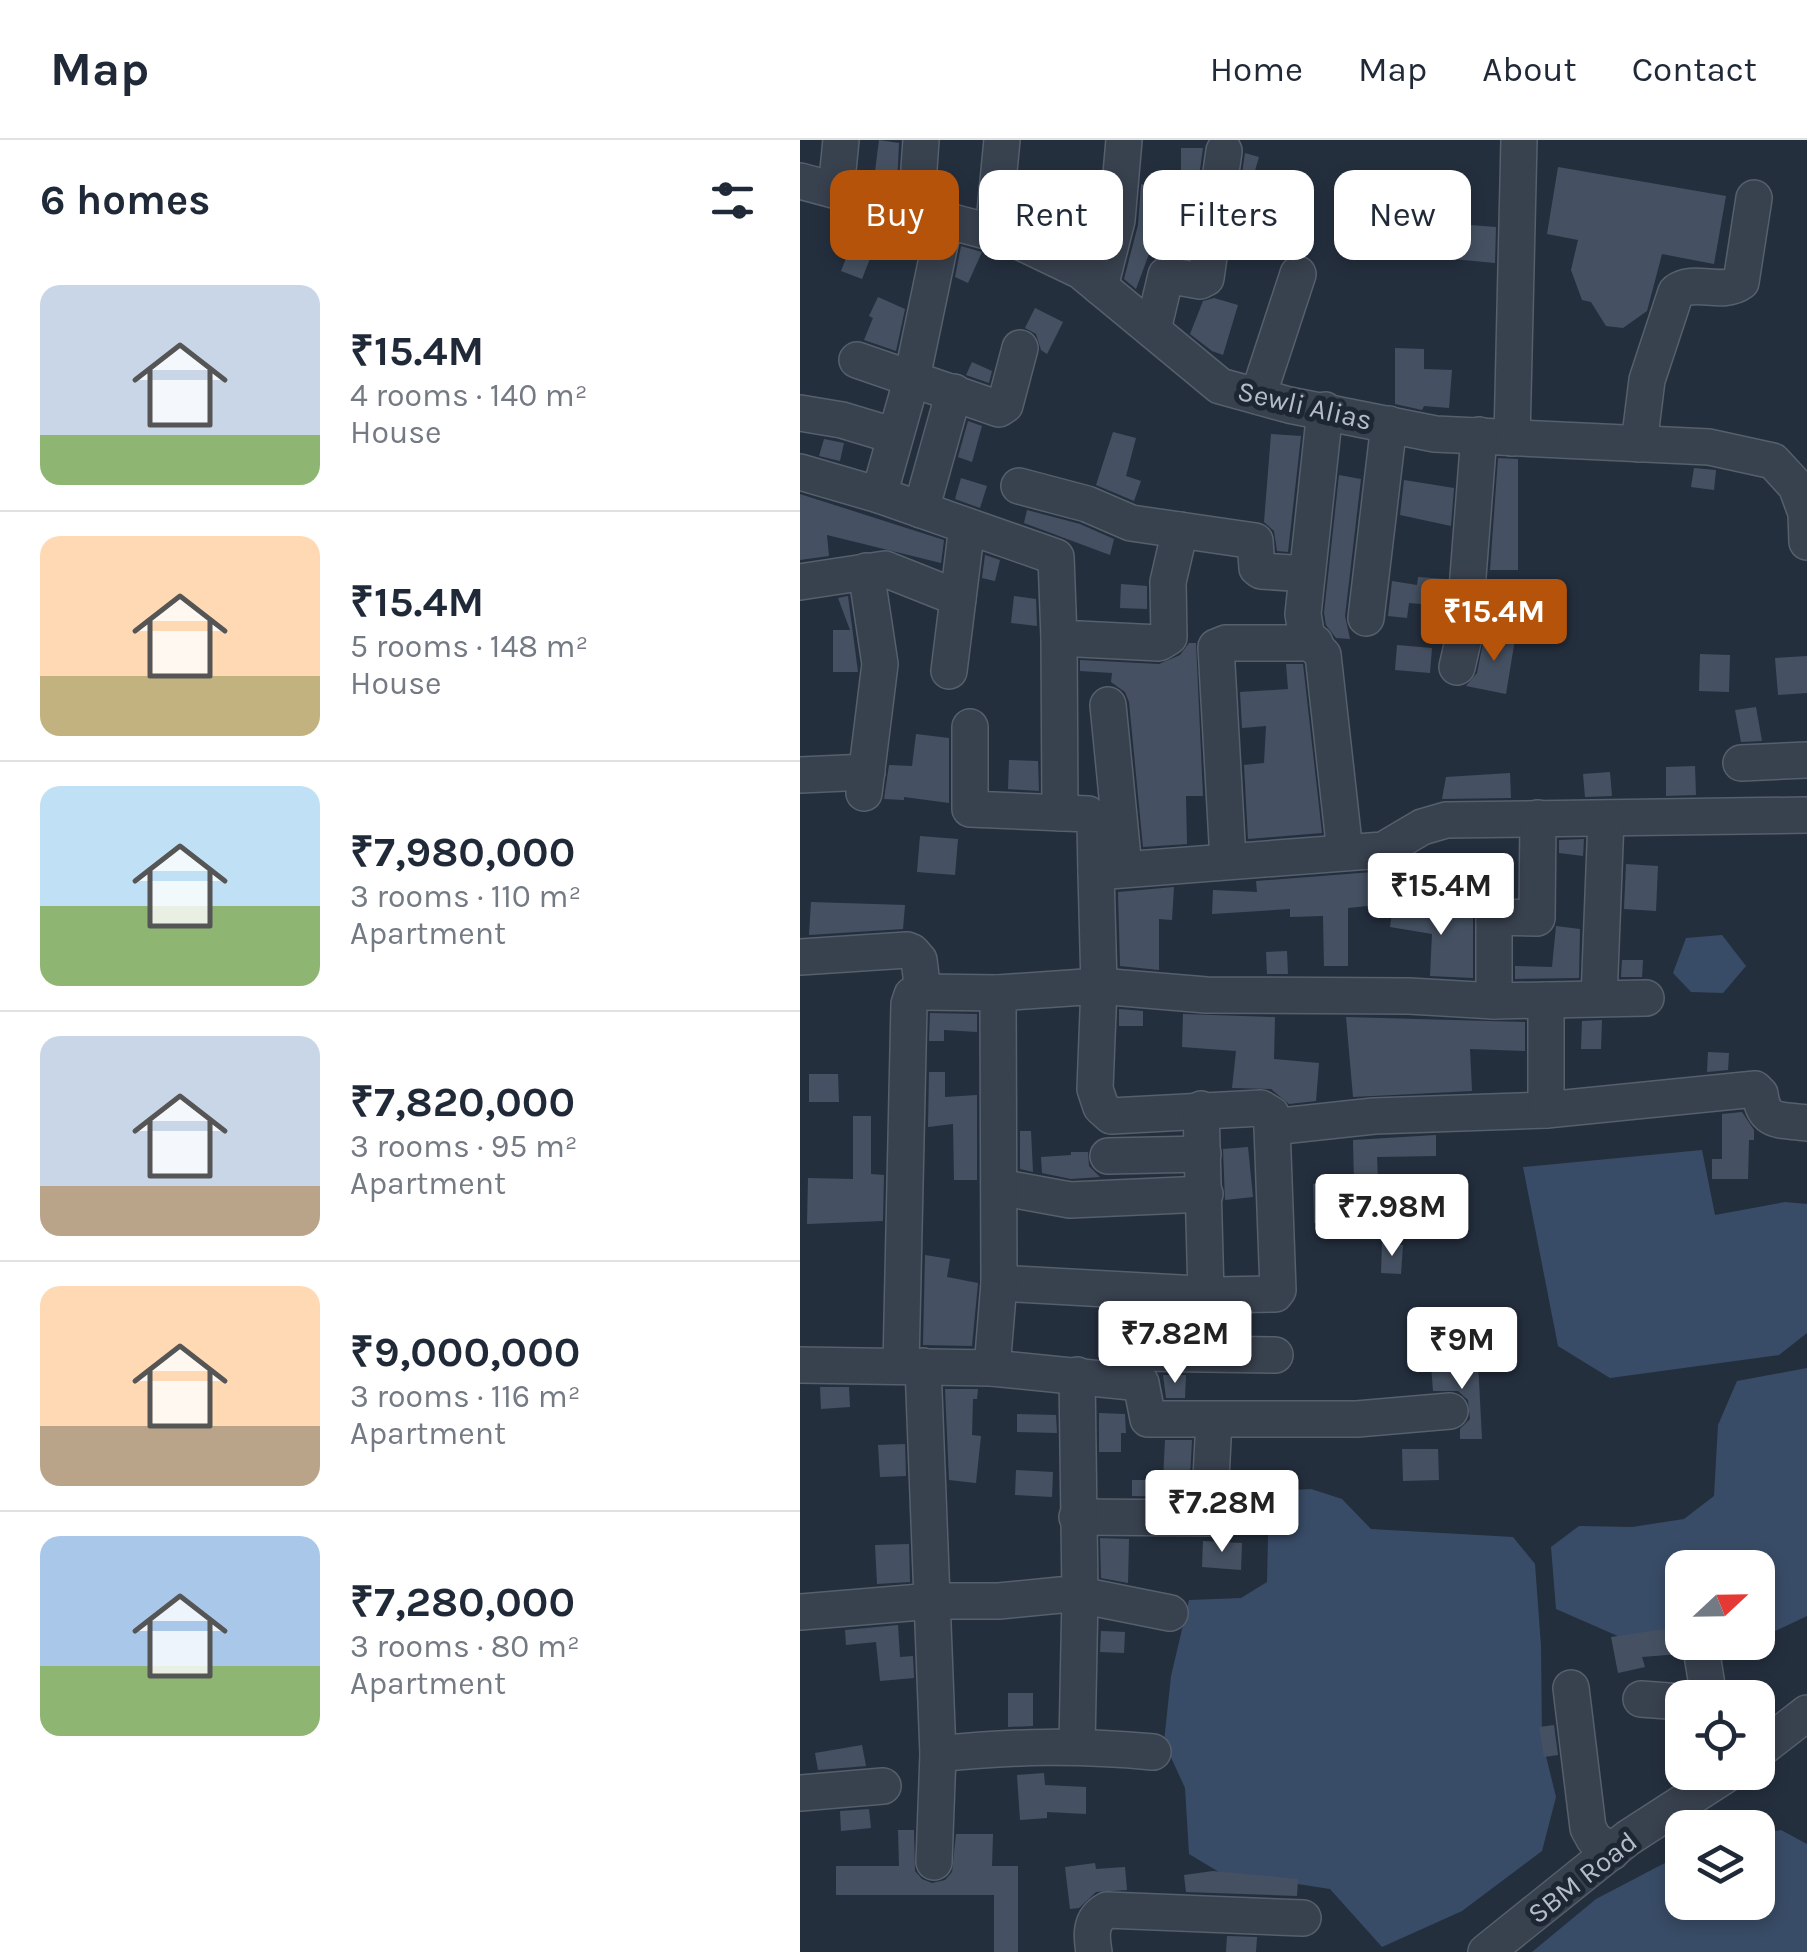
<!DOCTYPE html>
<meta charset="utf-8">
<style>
:root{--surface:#fff;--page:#f2f2f3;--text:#1f2937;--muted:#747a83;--line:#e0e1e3;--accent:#b45309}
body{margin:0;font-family:Karla,sans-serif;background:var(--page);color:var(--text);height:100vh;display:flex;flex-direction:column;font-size:38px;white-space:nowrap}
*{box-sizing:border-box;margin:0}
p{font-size:32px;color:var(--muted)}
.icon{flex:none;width:55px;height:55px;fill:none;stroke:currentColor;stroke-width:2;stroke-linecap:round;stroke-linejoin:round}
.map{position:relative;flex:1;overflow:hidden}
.side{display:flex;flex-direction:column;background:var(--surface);width:800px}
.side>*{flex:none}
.hud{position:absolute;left:30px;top:30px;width:825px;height:90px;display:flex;gap:20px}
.needle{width:65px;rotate:68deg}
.controls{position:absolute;left:865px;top:1410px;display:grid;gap:20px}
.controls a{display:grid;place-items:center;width:110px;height:110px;border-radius:20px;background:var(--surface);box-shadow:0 5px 15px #0003;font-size:50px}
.price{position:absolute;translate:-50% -85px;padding:0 22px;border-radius:10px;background:#fff;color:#222;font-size:32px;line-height:65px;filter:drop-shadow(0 2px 5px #0008)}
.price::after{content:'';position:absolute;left:50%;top:60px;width:30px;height:22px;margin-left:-15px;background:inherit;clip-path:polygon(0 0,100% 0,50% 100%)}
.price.current{background:var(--accent);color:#fff}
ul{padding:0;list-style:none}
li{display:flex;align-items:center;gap:30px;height:250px;padding:0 40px}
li+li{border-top:2px solid var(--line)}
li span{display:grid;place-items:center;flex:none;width:280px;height:200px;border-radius:20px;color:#555}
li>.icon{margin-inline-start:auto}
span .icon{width:120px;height:120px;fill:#fffc;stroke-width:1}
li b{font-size:42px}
h2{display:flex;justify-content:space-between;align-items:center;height:120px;padding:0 40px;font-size:42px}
.tag{padding:0 35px;border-radius:20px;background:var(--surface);box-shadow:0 5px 15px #0003;font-size:35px;line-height:90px}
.tag.current{background:var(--accent);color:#fff}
header{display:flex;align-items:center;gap:60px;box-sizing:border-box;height:140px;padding:0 50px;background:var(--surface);border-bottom:2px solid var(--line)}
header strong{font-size:48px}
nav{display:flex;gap:55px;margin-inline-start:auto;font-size:35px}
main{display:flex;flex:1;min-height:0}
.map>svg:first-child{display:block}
</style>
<header>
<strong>Map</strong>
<nav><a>Home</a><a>Map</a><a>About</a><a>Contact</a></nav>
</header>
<main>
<section class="side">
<h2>6 homes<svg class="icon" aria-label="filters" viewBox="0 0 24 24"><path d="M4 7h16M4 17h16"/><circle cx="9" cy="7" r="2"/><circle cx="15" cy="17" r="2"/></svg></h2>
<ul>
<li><span style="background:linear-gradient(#c9d6e8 75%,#8fb573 0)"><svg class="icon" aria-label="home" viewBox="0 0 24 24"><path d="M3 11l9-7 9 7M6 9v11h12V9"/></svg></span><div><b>₹15.4M</b><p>4 rooms · 140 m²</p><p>House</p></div></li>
<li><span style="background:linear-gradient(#ffd9b3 70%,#c2b280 0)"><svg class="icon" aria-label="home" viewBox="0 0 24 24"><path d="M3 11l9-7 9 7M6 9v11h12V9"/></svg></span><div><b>₹15.4M</b><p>5 rooms · 148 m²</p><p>House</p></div></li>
<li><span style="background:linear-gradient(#bfe0f5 60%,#8fb573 0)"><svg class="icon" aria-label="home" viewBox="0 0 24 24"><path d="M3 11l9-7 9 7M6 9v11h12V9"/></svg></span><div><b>₹7,980,000</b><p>3 rooms · 110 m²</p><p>Apartment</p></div></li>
<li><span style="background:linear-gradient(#c9d6e8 75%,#b9a48a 0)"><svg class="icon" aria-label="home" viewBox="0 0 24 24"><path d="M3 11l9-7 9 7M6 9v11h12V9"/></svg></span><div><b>₹7,820,000</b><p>3 rooms · 95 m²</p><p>Apartment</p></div></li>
<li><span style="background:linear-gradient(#ffd9b3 70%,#b9a48a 0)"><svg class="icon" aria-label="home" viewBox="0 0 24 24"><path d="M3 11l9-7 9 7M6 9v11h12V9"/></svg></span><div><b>₹9,000,000</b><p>3 rooms · 116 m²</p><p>Apartment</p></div></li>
<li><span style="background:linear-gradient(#a9c7e8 65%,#8fb573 0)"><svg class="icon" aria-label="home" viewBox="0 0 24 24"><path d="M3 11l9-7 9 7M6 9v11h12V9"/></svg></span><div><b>₹7,280,000</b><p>3 rooms · 80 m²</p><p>Apartment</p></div></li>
</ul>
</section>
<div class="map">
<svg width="1007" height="1812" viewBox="0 0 1007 1812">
<rect width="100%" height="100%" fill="#242f3e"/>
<g fill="#394c67">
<polygon points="922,795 946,826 923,853 891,852 873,833 886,798"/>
<polygon points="902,1010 915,1075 985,1062 1007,1064 1007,1193 979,1215 810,1238 758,1206 723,1027"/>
<polygon points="1007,1228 1007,1476 967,1495 958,1495 958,1428 882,1428 882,1496 820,1497 756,1469 751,1407 779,1386 832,1387 884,1379 914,1356 918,1285 937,1241"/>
<polygon points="511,1349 542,1359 571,1389 713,1397 735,1424 741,1506 742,1600 756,1657 742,1711 662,1771 582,1807 530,1749 419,1732 389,1714 385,1648 364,1602 371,1536 389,1460 441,1458 467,1442 469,1351"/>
<polygon points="981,1690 1007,1704 1007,1812 732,1812 796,1759 882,1714 882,1762 958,1762 958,1694"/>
</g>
<g fill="#455162">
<polygon points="79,0 99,3 97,45 74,39"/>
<polygon points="381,8 403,8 392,87 362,79 336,149 324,139 338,85 341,44 381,50"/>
<polygon points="445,13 459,17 445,64 452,65 448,98 433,96"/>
<polygon points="758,27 926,56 914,124 862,114 847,171 823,188 806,186 791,162 782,160 771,130 778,100 747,94"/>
<polygon points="255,53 273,54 270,100 252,94"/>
<polygon points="645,83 696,87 695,123 642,118"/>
<polygon points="161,106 182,112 168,143 155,137"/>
<polygon points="50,108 71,116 62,139 41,131"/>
<polygon points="78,157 105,169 96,211 64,200 73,178 69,176"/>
<polygon points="414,158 438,165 423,215 412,211 390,194 403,161"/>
<polygon points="235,168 263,182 247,214 241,210 236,194 225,188"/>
<polygon points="595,208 624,209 624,229 652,230 649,268 624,266 622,270 595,264"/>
<polygon points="172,222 192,231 189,243 166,235"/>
<polygon points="168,281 182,286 172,322 158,317"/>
<polygon points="313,292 336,298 326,336 341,341 334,361 296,345"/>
<polygon points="471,294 501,296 488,412 477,411 474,391 464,382"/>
<polygon points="24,299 44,303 40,321 19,316"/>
<polygon points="698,318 718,319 718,430 690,430"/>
<polygon points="894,328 916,330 914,350 891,347"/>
<polygon points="539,335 561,339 545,476 550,499 536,498 526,485 524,473"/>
<polygon points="161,338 187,346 180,368 155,359"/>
<polygon points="604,340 654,348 651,386 600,375"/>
<polygon points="0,354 144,400 141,423 27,395 29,416 0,420"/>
<polygon points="227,370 280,384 314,399 310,415 224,383"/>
<polygon points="185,415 200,420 195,441 182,438"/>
<polygon points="618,437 647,439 644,466 609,463 607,478 588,476 592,441 617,445"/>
<polygon points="321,444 347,446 347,469 320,468"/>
<polygon points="48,456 58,532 33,532 33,490 50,490 38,458"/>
<polygon points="214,456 236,459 237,486 211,483"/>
<polygon points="685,493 715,499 706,554 666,546 677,533"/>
<polygon points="389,503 396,503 403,656 386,656 387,704 343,707 329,562 325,552 311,542 312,533 280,531 280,520 359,524 380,515"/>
<polygon points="597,505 632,508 630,533 595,530"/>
<polygon points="900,514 930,515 929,552 899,551"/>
<polygon points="1007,516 1007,553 978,555 975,518"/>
<polygon points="486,524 503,524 522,693 448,699 444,625 464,623 466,586 442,588 440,552 488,549"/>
<polygon points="956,567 962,601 941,602 935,570"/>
<polygon points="116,594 149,598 149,663 104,657 104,660 84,659 89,625 112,626"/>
<polygon points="209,620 238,621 239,651 208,649"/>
<polygon points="895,626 896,655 866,656 866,627"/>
<polygon points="810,632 812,656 785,657 783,634"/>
<polygon points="710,633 711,658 642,659 646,637"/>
<polygon points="120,696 158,699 155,735 117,732"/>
<polygon points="784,699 783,716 759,713 759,700"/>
<polygon points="826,724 858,726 856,771 824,769"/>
<polygon points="573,732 577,765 548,768 548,826 524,826 523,776 490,777 490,769 412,774 413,750 457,752 456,741"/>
<polygon points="374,747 372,780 359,779 359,830 320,826 318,752"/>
<polygon points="11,762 105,765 103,789 9,795"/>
<polygon points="593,764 673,774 673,838 630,836 632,794 590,787"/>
<polygon points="756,786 780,789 779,838 715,839 715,826 752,827"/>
<polygon points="487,811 488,834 467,834 466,812"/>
<polygon points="822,820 843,820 842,837 821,837"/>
<polygon points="319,869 343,871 343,886 319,886"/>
<polygon points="130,873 177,874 177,892 144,890 144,901 129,901"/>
<polygon points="383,874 475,877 474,919 519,923 516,961 489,964 471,949 432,948 436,911 382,907"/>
<polygon points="546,877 725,882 725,911 670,909 672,951 553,957"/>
<polygon points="802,880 801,909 781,909 782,881"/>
<polygon points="908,912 929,913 928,930 907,932"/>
<polygon points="129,932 145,932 145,957 177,955 177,1040 154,1040 153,984 128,987"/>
<polygon points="9,934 38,934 39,962 9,962"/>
<polygon points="942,972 954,990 954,1000 949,1000 948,1039 912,1039 912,1019 922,1019 922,974"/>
<polygon points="53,976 71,976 71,1034 84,1035 83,1081 7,1084 8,1038 53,1039"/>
<polygon points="220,991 231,991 233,1032 220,1029"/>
<polygon points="636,995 636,1016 577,1017 580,1085 514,1083 513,1044 554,1042 553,1000"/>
<polygon points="448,1007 453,1057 425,1060 423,1009"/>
<polygon points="271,1012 288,1012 289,1026 300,1037 271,1039 242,1033 241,1017 271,1015"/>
<polygon points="582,1103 603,1105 601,1134 581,1133"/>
<polygon points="125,1115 150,1119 147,1137 178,1143 172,1206 123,1205"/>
<polygon points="366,1174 391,1175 391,1193 364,1192"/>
<polygon points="678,1222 682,1299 660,1299 660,1289 670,1279 668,1260 658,1251 633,1251 631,1225"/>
<polygon points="363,1235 386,1235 385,1258 366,1258"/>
<polygon points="20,1247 49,1247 50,1267 21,1269"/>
<polygon points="145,1249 178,1249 177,1259 173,1259 172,1295 181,1296 176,1343 149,1340"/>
<polygon points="299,1273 325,1274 326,1293 321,1293 321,1312 299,1312"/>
<polygon points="217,1274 256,1275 257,1293 217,1292"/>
<polygon points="365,1300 392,1300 389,1357 332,1356 332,1340 363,1340"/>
<polygon points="105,1304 106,1336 80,1337 78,1305"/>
<polygon points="602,1309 638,1309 639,1340 603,1341"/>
<polygon points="216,1330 253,1332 252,1357 215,1355"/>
<polygon points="432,1343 449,1343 448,1365 431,1365"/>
<polygon points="300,1398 329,1399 328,1443 301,1438"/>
<polygon points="403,1401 442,1403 441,1430 402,1427"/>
<polygon points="109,1404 110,1442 77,1444 75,1405"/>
<polygon points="98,1485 100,1517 113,1516 114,1538 80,1541 76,1502 46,1505 45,1490"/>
<polygon points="878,1487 880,1514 842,1517 845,1527 818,1533 811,1497"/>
<polygon points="301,1491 325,1492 324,1513 300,1512"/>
<polygon points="208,1553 233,1553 233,1586 208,1587"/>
<polygon points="754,1585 758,1615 744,1617 739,1587"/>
<polygon points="62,1605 66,1626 18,1630 15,1613"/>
<polygon points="244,1633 245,1645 286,1647 286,1674 247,1672 247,1678 220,1680 217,1635"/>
<polygon points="69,1669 71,1688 41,1691 40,1671"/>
<polygon points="98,1690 114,1690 115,1731 122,1739 132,1743 145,1740 152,1732 156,1694 193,1694 192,1726 218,1726 218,1812 194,1812 194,1755 36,1755 36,1726 99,1726"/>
<polygon points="295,1723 296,1729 325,1727 327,1750 296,1752 279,1768 270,1769 265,1727"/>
<polygon points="413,1731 498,1739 497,1756 386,1752 384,1735"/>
<polygon points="427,1796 457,1797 456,1812 426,1812"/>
</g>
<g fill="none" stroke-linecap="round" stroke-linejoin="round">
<defs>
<g id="minor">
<polyline points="0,41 212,98 281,131 420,246 489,265 635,294 909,307 973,321 996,346 1006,373 1007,402"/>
<polyline points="36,50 41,0"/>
<polyline points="116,72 121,0"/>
<polyline points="193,93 202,0"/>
<polyline points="300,147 317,80 324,0"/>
<polyline points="353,190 366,135 400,141 406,138 424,11"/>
<polyline points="57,220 199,269 205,265 220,208"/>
<polyline points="458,256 498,134"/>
<polyline points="525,270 503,474 507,498 523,515 545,712"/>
<polyline points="0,273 42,280 95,296"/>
<polyline points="712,298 719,0"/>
<path d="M839,304L847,240L876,152C894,138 922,156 941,142L954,58"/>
<polyline points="0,332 79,355 256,417 259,498 359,503 369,497 368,442 380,390"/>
<polyline points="219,346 287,364 331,383 455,401 457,428 461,431 507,434"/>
<polyline points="79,355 112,238 145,80"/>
<polyline points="121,370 154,252"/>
<polyline points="0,442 85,429 158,458"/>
<polyline points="566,478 589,284"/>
<polyline points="259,498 260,673"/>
<polyline points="657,527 663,501 679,295"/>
<polyline points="149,531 167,386"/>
<polyline points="308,565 324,728"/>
<polyline points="170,587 170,669 288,674 295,682 296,732"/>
<polyline points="941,623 1007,620"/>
<polyline points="0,635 67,632"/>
<polyline points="64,653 80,524 66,431"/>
<path d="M1007,675L646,680L622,687L583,710L296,732L299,846L295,949L301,967L311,976L461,968L471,974L472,987L574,976L746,970L955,949L960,954C964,985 981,979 1007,983"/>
<polyline points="428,720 416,507 426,503 515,503"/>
<polyline points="0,817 107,810 112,812 119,820 123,852 198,853"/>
<polyline points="799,858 806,679"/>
<polyline points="746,860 746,970"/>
<polyline points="694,861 694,777 737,778 738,678"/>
<polyline points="401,969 406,1154"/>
<polyline points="308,1016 403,1014"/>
<polyline points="199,1047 270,1060 405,1054"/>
<polyline points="199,1143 416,1155 475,1154 478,1150 472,987"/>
<polyline points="0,1225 192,1228 341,1243 348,1279 557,1279 650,1271"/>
<polyline points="101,1225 109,864 112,855 123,852"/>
<polyline points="123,1226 138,1614 134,1722"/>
<polyline points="192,1228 199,1143 198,853 299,846 406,855 609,856 694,861 846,858"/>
<polyline points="333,1243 337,1213 475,1215"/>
<polyline points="277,1377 409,1378 414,1280"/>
<polyline points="0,1472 133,1461 199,1461 260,1455 280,1455 370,1473"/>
<polyline points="900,1502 909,1558"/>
<polyline points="771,1548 788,1688 794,1699 812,1712"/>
<polyline points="841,1559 882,1562"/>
<polyline points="277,1605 280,1455 277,1235"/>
<polyline points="958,1611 1007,1573"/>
<path d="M138,1614C214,1606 277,1605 353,1612"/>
<polyline points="0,1653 83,1646"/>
<path d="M294,1812C291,1795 290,1779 307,1770L503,1778"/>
<polyline points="686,1812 828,1698 930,1632"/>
</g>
</defs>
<use href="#minor" stroke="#565f6c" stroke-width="38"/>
<use href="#minor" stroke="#38414e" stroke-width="35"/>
</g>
<g text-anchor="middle" stroke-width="10" stroke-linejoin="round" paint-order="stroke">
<g font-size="28" fill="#b4bcc9" stroke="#1d2633">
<text transform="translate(505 265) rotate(13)" y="10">Sewli Alias</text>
<text transform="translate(782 1737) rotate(-38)" y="10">SBM Road</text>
</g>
</g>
</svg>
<div class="controls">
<a><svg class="needle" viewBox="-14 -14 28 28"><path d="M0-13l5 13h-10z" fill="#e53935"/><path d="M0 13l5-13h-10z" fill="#747a83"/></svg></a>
<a><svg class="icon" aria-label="locate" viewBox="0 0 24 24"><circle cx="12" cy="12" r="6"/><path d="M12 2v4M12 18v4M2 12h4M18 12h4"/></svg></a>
<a><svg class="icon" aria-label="layers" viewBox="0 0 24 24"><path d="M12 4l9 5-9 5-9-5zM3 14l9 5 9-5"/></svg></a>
</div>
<b class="price current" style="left:694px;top:524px">₹15.4M</b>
<b class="price" style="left:641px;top:798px">₹15.4M</b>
<b class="price" style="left:592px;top:1119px">₹7.98M</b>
<b class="price" style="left:375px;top:1246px">₹7.82M</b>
<b class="price" style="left:662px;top:1252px">₹9M</b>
<b class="price" style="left:422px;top:1415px">₹7.28M</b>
<div class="hud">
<a class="tag current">Buy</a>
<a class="tag">Rent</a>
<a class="tag">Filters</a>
<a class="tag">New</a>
</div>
</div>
</main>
